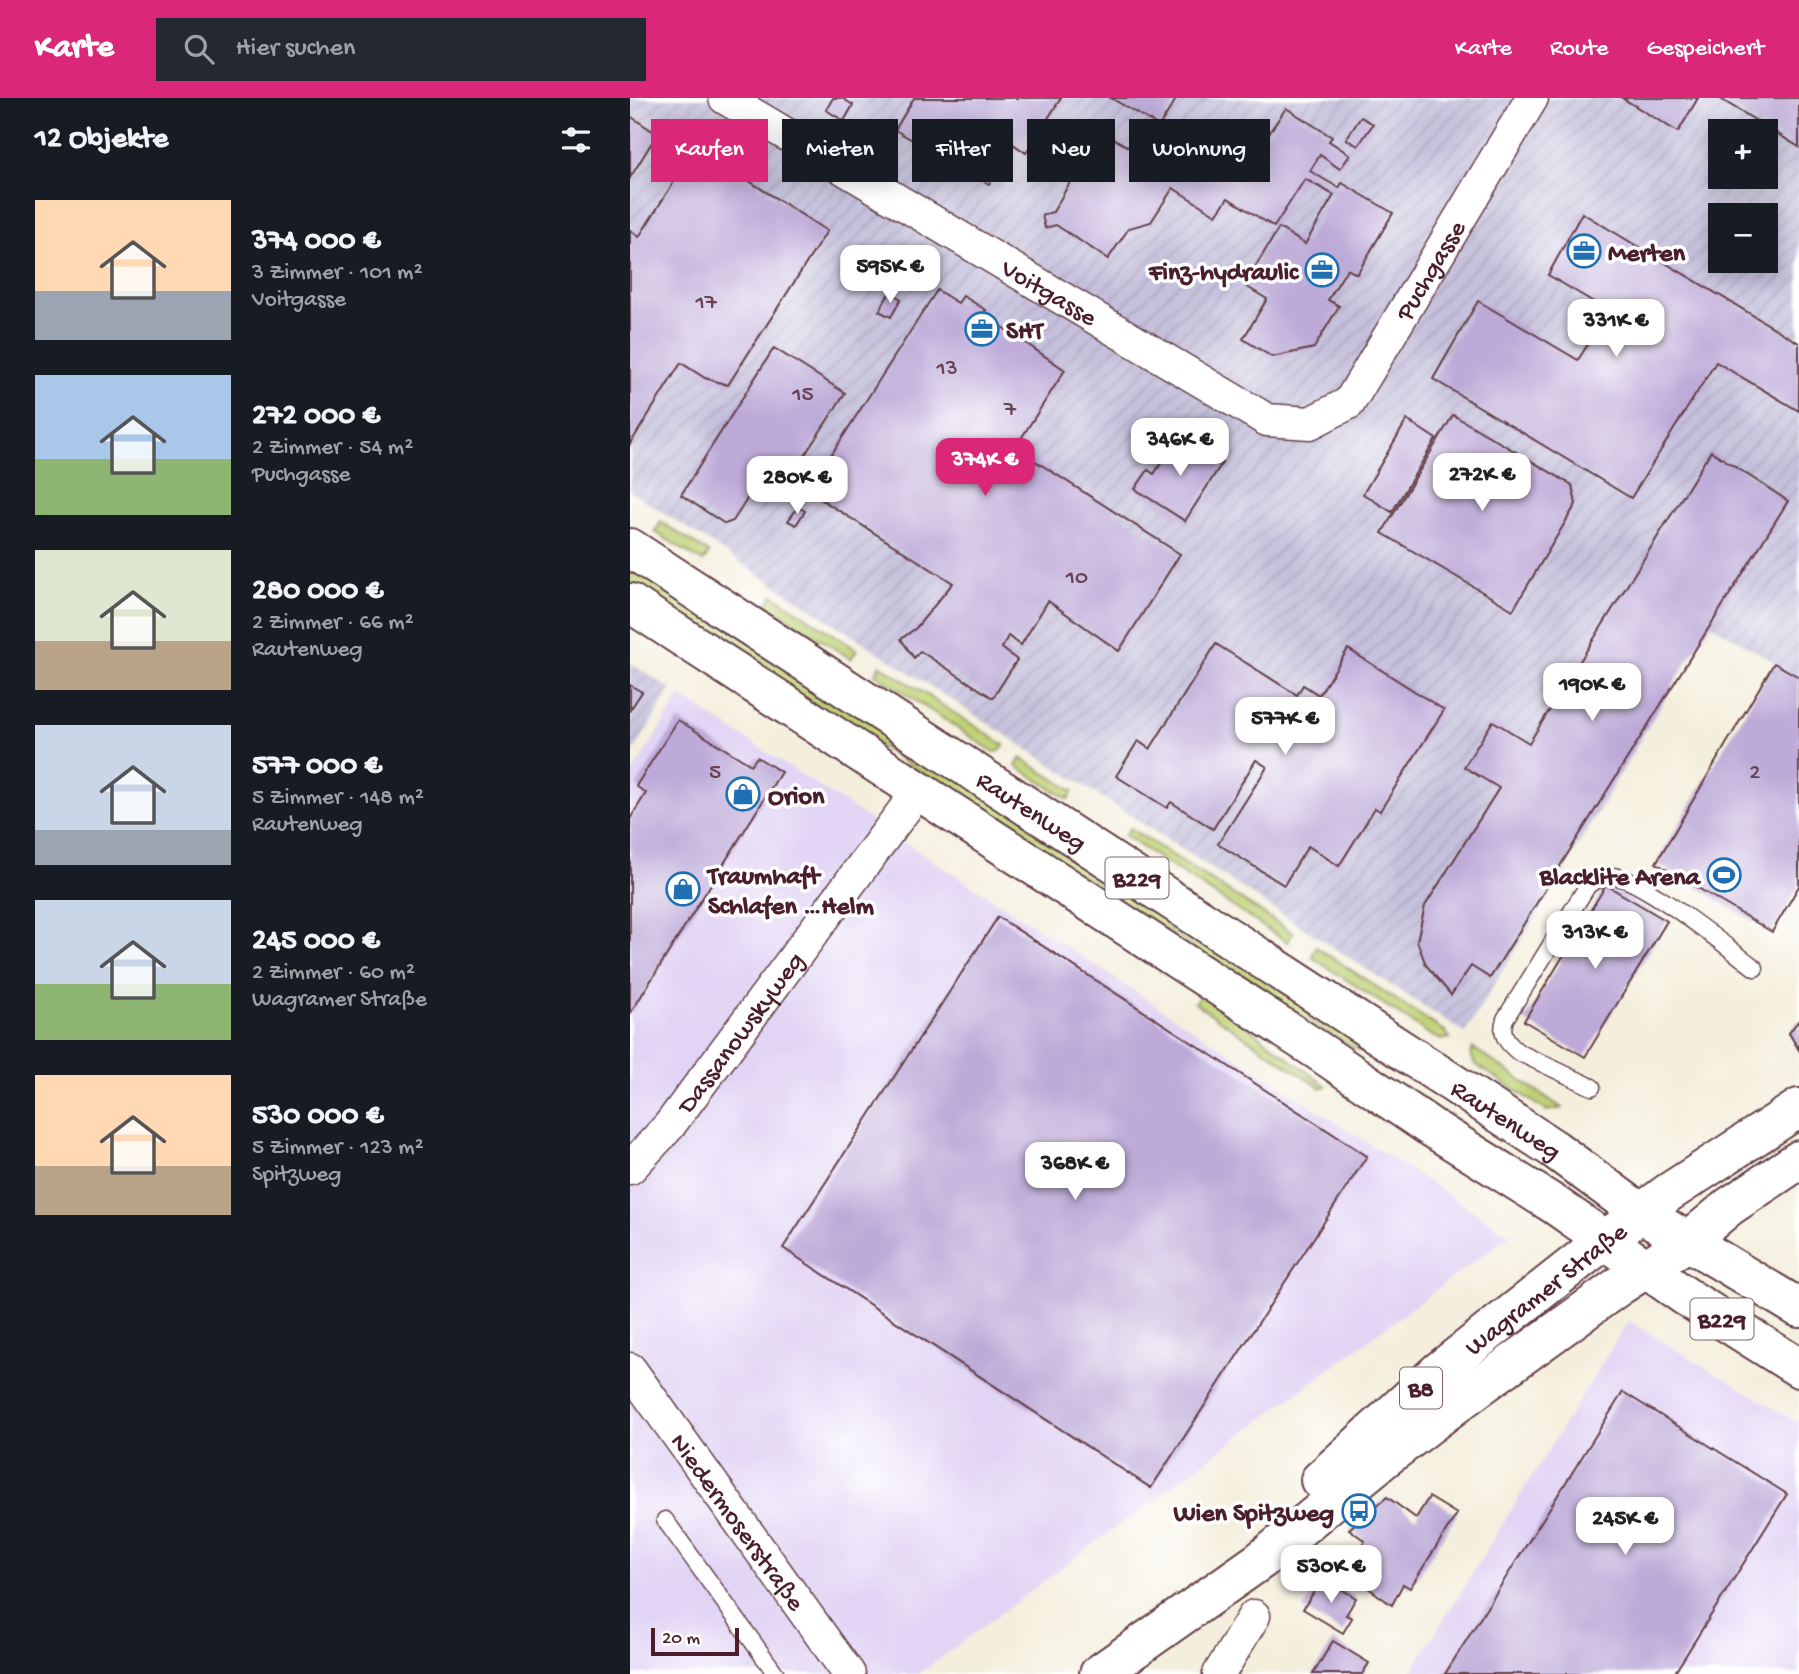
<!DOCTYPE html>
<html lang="de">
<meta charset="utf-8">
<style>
:root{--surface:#171b24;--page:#242831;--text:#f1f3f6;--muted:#9ea1a6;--accent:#db2777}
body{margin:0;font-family:"Gochi Hand",sans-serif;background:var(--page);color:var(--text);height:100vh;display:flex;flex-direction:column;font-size:26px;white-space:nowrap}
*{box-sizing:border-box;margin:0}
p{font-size:23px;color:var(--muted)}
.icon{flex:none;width:38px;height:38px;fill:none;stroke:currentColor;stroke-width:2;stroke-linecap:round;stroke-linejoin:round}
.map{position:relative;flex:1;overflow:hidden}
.sheet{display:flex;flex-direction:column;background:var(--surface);width:630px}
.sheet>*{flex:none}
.banner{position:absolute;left:21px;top:21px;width:665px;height:63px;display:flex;gap:14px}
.controls{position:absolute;left:1078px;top:21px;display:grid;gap:14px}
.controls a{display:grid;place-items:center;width:70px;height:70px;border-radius:0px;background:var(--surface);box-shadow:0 4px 18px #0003;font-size:35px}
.scale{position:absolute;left:21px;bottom:18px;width:88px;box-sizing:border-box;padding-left:7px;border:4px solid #4a1f2b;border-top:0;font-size:19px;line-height:24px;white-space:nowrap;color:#4a1f2b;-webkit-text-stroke:5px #fff;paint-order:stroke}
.price{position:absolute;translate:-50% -60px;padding:0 16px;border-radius:14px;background:#fff;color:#222;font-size:23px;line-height:46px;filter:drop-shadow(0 2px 4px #0008)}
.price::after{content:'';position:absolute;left:50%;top:42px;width:21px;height:16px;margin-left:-10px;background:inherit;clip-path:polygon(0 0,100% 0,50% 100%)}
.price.current{background:var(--accent);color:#fff}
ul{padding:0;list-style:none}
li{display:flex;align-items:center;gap:21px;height:175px;padding:0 35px}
li span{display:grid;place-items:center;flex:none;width:196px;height:140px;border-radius:0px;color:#555}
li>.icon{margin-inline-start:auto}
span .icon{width:84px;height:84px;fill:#fffc;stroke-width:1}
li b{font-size:30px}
h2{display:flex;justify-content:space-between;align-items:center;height:84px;padding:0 35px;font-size:30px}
.pill{padding:0 24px;border-radius:0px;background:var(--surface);box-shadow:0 4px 18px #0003;font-size:24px;line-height:63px}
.pill.current{background:var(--accent);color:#fff}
header{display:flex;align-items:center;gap:42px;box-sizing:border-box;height:98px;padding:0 35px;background:var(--accent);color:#fff}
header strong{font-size:33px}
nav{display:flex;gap:38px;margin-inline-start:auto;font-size:24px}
.search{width:490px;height:63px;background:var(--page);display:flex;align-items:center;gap:18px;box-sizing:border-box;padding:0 24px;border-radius:0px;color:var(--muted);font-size:26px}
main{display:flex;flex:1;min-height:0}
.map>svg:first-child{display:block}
</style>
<header>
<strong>Karte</strong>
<div class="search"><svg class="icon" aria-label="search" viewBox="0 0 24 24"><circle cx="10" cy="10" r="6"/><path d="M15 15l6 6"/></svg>Hier suchen</div>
<nav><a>Karte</a><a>Route</a><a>Gespeichert</a></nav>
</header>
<main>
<section class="sheet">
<h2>12 Objekte<svg class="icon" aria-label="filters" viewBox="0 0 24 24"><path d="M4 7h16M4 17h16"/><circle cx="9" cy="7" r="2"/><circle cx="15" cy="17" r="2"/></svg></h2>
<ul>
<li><span style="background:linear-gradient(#ffd9b3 65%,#9aa5b1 0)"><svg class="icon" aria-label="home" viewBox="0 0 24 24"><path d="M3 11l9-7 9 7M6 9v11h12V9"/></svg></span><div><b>374 000 €</b><p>3 Zimmer · 101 m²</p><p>Voitgasse</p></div></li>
<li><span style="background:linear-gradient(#a9c7e8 60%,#8fb573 0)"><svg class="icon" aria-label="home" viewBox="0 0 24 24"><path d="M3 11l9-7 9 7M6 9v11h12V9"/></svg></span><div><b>272 000 €</b><p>2 Zimmer · 54 m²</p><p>Puchgasse</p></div></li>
<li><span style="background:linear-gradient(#dfe7d0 65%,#b9a48a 0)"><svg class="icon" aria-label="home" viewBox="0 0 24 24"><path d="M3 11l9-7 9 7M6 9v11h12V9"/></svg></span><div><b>280 000 €</b><p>2 Zimmer · 66 m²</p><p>Rautenweg</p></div></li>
<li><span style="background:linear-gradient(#c9d6e8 75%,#9aa5b1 0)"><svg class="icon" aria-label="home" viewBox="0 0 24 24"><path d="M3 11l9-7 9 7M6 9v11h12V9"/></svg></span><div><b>577 000 €</b><p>5 Zimmer · 148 m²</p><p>Rautenweg</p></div></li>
<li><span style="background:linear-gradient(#c9d6e8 60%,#8fb573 0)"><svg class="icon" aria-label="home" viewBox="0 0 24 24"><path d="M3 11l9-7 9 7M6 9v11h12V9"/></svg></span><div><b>245 000 €</b><p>2 Zimmer · 60 m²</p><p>Wagramer Straße</p></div></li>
<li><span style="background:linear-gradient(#ffd9b3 65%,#b9a48a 0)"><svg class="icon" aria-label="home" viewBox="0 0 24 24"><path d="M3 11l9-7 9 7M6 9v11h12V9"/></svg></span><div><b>530 000 €</b><p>5 Zimmer · 123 m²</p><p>Spitzweg</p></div></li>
</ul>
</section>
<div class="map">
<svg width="1169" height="1576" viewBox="0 0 1169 1576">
<defs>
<pattern id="industrial-furrows" width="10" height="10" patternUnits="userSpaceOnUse" patternTransform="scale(1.75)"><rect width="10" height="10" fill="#c5c0db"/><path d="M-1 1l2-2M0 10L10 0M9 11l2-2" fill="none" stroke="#aba5bc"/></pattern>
</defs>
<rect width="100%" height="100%" fill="#fff"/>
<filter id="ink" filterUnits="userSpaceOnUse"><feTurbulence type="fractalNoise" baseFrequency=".0143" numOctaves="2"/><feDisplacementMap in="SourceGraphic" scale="14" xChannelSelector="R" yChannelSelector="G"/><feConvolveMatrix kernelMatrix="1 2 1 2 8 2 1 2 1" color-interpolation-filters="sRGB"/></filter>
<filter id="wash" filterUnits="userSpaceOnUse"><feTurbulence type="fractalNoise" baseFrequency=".00686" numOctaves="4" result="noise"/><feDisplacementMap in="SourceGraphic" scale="28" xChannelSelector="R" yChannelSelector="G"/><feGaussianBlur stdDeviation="1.57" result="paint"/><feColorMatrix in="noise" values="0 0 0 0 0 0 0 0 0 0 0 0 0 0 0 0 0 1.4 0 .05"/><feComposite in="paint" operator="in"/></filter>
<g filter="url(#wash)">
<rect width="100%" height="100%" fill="#f4efdd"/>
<g fill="#e1d4f4">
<polygon points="50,598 880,1137 289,1576 0,1576 0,679"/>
<polygon points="998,1223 1169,1325 1169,1576 780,1576"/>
</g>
<g fill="url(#industrial-furrows)" fill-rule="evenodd">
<path d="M0,0H1169V579L1079,525L928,781L835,935L0,393ZM1090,33H1136V79H1090ZM1090,117H1136V163H1090Z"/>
<polygon points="0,565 41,591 0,659"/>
</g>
<g fill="#bed275" stroke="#847850" stroke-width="2">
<polygon points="31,424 79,455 73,464 25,434"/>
<polygon points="0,466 755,954 750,964 683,927 0,487"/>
<polygon points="143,497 227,552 221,561 137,507"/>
<polygon points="250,567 374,647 370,653 364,654 245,576"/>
<polygon points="391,660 443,693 438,701 386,668"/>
<polygon points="500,730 663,835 657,844 495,738"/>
<polygon points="686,849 814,933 820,940 812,942 802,938 682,859"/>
<polygon points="572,894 696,988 691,990 565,905"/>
<polygon points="843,950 932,1010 917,1013 845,966 841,957"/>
</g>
<g id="blocks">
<g fill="#bdaad8">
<polygon points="203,0 212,0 223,7 214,23 196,12"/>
<polygon points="284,0 431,0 396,55 383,46 359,86 265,32"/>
<polygon points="481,0 547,0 529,28"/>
<polygon points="992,0 1068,0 1048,34"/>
<polygon points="1089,0 1169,0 1169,49"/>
<polygon points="656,10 702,39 699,43 720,57 710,71 690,57 680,73 709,90 712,85 763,115 727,176 717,171 698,202 709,208 684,250 642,259 613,241 637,201 614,187 649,130 675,146 704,97 675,81 644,129 598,100 586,117 543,90 521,124 499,130 478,161 426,127 415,130 412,117 423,114 470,32 511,57 529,28 629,50"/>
<polygon points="0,18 27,36 0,80"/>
<polygon points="731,19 743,26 728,48 716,41"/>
<polygon points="66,49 197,133 98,287 75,280 51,265 0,346 0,132 9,139"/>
<polygon points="952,115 1169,245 1169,313 1086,264 1001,400 803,281 848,203 948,262 979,213 918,177"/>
<polygon points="307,192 328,205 333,198 356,212 353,216 435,272 385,350 550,456 489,553 418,503 391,547 378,538 372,550 387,562 363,600 290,553 284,560 271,541 286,530 323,485 178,393"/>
<polygon points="260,194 271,201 261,219 249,213"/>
<polygon points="144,250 215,295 158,383 137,370 103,423 95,426 51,397"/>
<polygon points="823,317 942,387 946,406 883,512 752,435"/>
<polygon points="777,322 806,341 762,414 733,396"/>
<polygon points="549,337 592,365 555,423 505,391 518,372 524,376"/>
<polygon points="1081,353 1158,403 860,880 841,868 821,897 796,867 787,843 795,808 869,690 834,669 863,623 899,645"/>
<polygon points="168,409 175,413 166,427 158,423"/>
<polygon points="586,546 667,597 673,587 689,597 718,551 814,612 750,713 745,710 709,768 678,748 654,787 588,746 637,669 626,662 583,731 541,704 537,710 486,678 508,643 520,651"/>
<polygon points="1144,565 1169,579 1169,788 1142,834 1026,765"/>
<polygon points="0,587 12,594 0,612"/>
<polygon points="48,622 121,667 127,659 151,674 0,916 0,721 16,695 6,688"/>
<polygon points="976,787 1037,823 955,959 894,923"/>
<polygon points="368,819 737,1058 521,1390 153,1150"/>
<polygon points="1169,922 1169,952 1159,935"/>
<polygon points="993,1294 1157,1396 1044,1576 815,1576"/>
<polygon points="757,1399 786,1420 799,1399 827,1416 780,1490 773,1486 762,1507 723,1479 733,1461 727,1457 735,1443 719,1431"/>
<polygon points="693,1480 726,1500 716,1517 722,1520 713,1535 673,1511"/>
<polygon points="703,1543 739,1565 732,1576 683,1576"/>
</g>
</g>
</g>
<g filter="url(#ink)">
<use href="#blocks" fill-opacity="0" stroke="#643e46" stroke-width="2"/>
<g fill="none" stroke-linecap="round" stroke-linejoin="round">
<defs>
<g id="service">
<path d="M962,989L888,954C876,944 870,936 875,921L958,787C966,782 973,778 983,778C1013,781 1098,850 1125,870"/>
<polyline points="35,1422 146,1576"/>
</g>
<g id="minor">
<path id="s1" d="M95,0L637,322L680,325L719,305L902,0"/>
<path id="s2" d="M0,1070L39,1028L289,692"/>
<path id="s3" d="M0,1271L219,1576"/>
<polyline points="589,1576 624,1518"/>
</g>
<g id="primary">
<path id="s4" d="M0,450L924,1051L1011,1115L1169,1210"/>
<polyline points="0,505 687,952 799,1028 925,1107 1055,1198 1169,1270"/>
<path id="s5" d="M690,1382L809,1273L975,1142L1038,1095L1169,1010"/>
<polyline points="469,1576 631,1462 755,1360 834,1300 989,1188 1057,1144 1100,1108 1169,1062"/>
</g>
</defs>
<use href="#service" stroke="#643e46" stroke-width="19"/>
<use href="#minor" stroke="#643e46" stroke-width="35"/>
<use href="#primary" stroke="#643e46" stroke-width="42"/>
<use href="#service" stroke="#fff" stroke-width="16"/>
<use href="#minor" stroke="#fff" stroke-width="32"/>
<use href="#primary" stroke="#fff" stroke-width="38"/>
</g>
</g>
<defs>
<symbol id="office-ring" viewBox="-11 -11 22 22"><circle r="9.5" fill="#fff" stroke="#1f6fb2" stroke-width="1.5"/><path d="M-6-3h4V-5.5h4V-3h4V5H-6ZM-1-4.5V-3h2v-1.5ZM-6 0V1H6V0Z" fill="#1f6fb2"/></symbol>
<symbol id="shop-ring" viewBox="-11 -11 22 22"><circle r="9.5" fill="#fff" stroke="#1f6fb2" stroke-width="1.5"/><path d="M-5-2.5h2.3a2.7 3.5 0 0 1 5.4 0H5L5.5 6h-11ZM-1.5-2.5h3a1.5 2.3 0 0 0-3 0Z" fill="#1f6fb2"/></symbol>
<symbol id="stadium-ring" viewBox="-11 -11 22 22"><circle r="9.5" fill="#fff" stroke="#1f6fb2" stroke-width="1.5"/><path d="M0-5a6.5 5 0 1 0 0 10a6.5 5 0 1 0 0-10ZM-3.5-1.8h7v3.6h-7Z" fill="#1f6fb2"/></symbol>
<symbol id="bus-ring" viewBox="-11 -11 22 22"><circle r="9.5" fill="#fff" stroke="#1f6fb2" stroke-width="1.5"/><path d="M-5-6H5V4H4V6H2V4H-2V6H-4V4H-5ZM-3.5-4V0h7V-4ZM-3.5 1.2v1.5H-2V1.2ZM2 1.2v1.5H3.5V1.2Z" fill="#1f6fb2"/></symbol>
</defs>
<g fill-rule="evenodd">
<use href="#office-ring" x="935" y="134" width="38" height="38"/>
<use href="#office-ring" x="673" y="153" width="38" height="38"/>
<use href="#office-ring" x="333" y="212" width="38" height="38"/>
<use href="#shop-ring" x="94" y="677" width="38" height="38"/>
<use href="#stadium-ring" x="1075" y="758" width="38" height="38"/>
<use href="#shop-ring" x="34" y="772" width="38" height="38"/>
<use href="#bus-ring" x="710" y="1394" width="38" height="38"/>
</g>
<g text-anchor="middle" stroke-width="7" stroke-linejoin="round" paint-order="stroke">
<g font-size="23" fill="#674256">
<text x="76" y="210">17</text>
<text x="317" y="276">13</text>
<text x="173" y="302">15</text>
<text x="380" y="317">7</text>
<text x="447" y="485">10</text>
<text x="85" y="680">5</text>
<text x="1125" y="680">2</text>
</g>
<g fill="#fff" stroke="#80626b" stroke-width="2">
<rect x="475.5" y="759.5" width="63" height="41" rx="5"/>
<rect x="1060.5" y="1200.5" width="63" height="41" rx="5"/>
<rect x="770" y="1269.5" width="42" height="41" rx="5"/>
</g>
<g font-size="24" font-weight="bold" fill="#4a1f2b">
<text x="507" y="788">B229</text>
<text x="1092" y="1229">B229</text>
<text x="791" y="1298">B8</text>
</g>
<g font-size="26" font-weight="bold" fill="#4a1f2b" stroke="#fff" text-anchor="start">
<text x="978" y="162">Merten</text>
<text x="668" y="181" text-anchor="end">Finz-hydraulic</text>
<text x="376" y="240">SHT</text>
<text x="138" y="705">Orion</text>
<text x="78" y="785">Traumhaft<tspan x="78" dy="30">Schlafen …Helm</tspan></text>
<text x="1070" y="786" text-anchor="end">Blacklite Arena</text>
<text x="704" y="1422" text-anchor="end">Wien Spitzweg</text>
</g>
<g font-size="26" fill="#4a1f2b" stroke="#fff">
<text dy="9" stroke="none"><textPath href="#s1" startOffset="873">Puchgasse</textPath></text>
<text dy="9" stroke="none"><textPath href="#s1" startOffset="378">Voitgasse</textPath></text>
<text dy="9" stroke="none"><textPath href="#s4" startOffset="480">Rautenweg</textPath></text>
<text dy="9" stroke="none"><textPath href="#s2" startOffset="175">Dassanowskyweg</textPath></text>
<text dy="9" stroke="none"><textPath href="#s4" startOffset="1046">Rautenweg</textPath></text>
<text dy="9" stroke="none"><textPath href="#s5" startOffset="296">Wagramer Straße</textPath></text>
<text dy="9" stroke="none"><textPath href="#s3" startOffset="187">Niedermoserstraße</textPath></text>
</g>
</g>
</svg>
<div class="controls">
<a>+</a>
<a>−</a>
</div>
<div class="scale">20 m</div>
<b class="price" style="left:260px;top:207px">595K €</b>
<b class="price" style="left:986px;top:261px">331K €</b>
<b class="price" style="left:550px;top:380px">346K €</b>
<b class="price current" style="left:355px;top:400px">374K €</b>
<b class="price" style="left:852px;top:415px">272K €</b>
<b class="price" style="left:167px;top:418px">280K €</b>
<b class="price" style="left:962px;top:625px">190K €</b>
<b class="price" style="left:655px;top:659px">577K €</b>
<b class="price" style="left:965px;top:873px">313K €</b>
<b class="price" style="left:445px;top:1104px">368K €</b>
<b class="price" style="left:995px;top:1459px">245K €</b>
<b class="price" style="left:701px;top:1507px">530K €</b>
<div class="banner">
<a class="pill current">Kaufen</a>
<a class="pill">Mieten</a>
<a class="pill">Filter</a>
<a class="pill">Neu</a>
<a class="pill">Wohnung</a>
</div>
</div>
</main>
